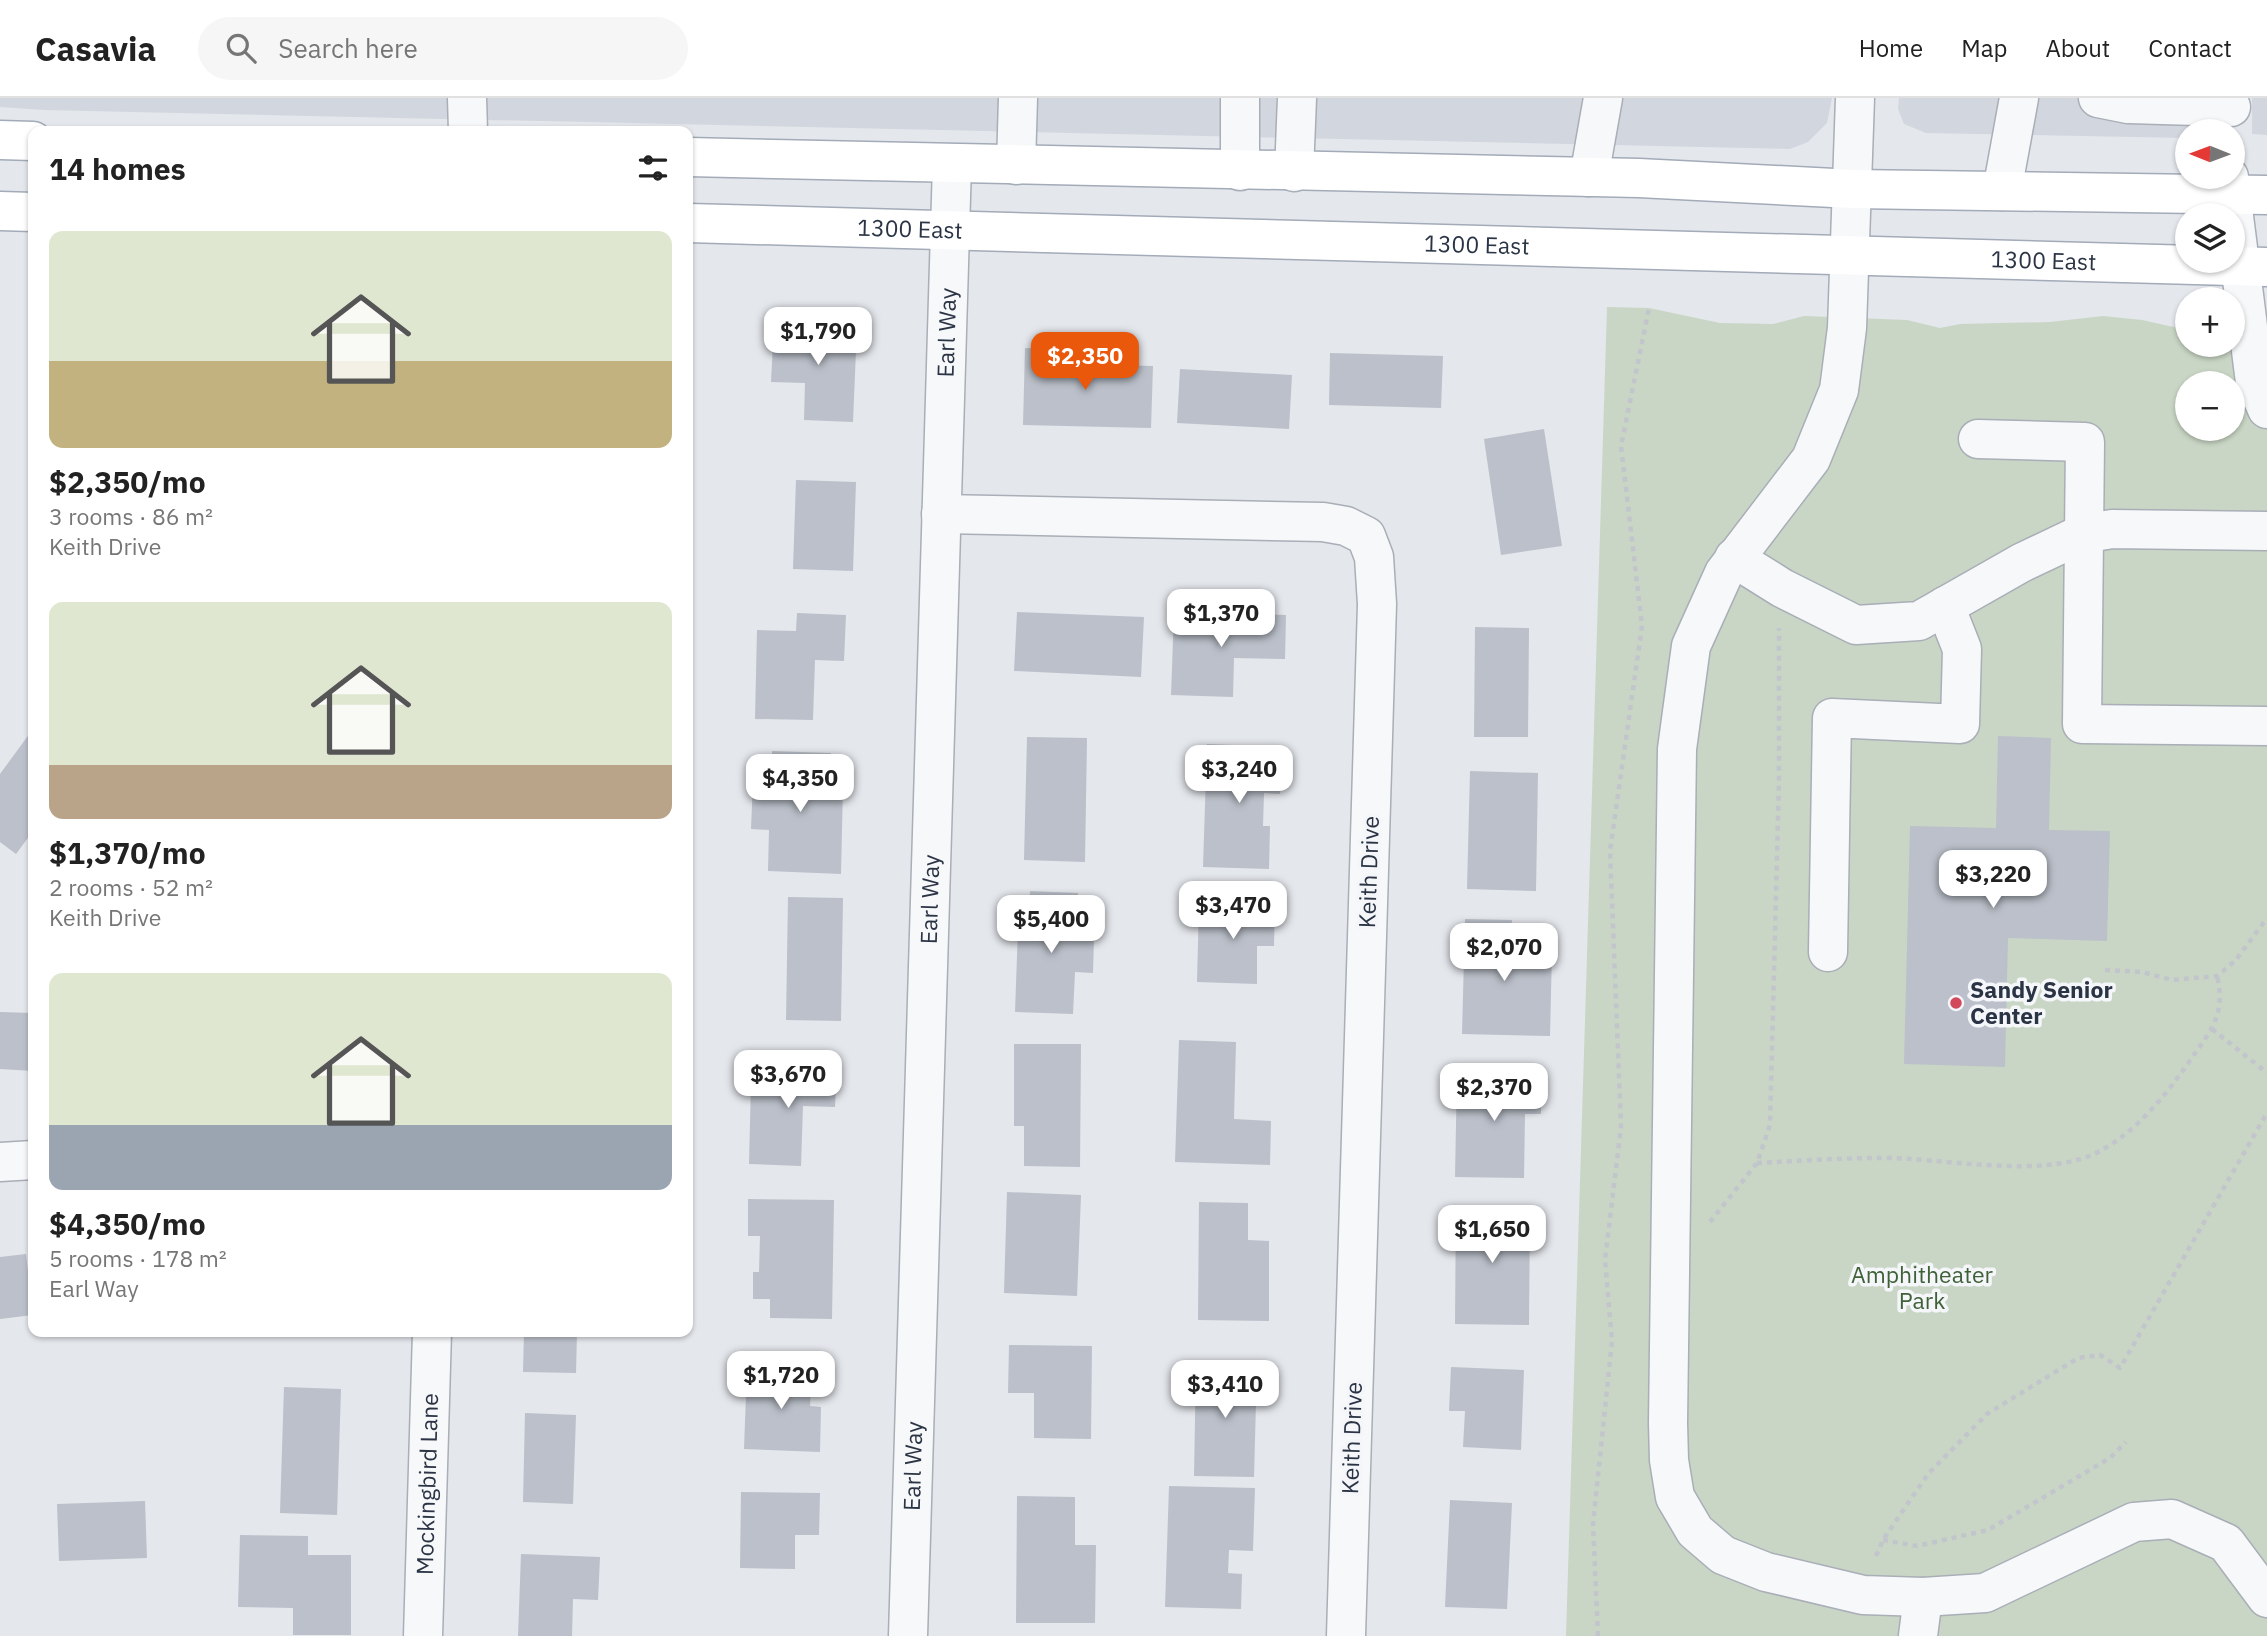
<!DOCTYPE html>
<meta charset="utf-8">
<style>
:root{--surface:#fff;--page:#f6f6f6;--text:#222;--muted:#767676;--line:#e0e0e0;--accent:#ea580c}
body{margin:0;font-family:"IBM Plex Sans",sans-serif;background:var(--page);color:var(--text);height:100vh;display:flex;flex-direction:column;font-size:26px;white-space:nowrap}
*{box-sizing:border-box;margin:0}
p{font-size:23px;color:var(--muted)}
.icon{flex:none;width:38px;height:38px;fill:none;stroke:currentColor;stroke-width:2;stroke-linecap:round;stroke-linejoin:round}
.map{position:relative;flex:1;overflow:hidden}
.panel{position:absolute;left:28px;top:28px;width:665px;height:1211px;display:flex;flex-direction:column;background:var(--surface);border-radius:14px;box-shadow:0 2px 5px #0004}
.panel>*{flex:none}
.needle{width:46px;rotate:271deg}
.buttons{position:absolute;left:2175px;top:21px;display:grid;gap:14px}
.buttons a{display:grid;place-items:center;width:70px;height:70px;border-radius:50%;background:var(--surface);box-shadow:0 2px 5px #0004;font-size:35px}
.price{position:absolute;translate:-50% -60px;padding:0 16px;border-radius:14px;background:#fff;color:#222;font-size:23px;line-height:46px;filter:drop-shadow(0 2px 4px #0008)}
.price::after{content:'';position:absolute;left:50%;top:42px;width:21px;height:16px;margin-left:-10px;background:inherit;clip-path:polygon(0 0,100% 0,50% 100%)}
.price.on{background:var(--accent);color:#fff}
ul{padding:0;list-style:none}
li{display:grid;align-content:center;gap:14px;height:371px;padding:0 21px}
li span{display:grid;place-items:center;height:217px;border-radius:14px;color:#555}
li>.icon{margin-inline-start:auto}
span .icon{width:126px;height:126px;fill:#fffc;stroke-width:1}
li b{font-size:30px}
h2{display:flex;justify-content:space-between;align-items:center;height:84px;padding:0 21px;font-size:30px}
header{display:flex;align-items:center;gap:42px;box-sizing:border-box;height:98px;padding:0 35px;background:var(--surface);border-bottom:2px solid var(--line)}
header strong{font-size:33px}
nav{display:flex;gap:38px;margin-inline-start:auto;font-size:24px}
.search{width:490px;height:63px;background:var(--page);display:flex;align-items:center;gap:18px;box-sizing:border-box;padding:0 24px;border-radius:38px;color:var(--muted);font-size:26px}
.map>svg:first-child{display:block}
</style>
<header>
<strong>Casavia</strong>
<div class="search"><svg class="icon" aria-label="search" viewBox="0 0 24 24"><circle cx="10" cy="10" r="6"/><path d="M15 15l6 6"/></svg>Search here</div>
<nav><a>Home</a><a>Map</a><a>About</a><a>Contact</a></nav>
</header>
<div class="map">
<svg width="2267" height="1538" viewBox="0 0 2267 1538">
<rect width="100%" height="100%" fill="#e4e7ec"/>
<g fill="#d2d6de">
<polygon points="0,0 1832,0 1827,25 1808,44 1790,51 44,12 0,9"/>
<polygon points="1899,0 2223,0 2222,33 2188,33 2187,40 1926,35 1904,26 1898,11"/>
<polygon points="2252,0 2267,0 2267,37 2252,36"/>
</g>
<path fill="#c9d6c5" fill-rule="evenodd" d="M1607,209L1649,210L1720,225L1773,226L1804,218L1907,222L1940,230L1960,226L2050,224L2103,218L2142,222L2187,232L2188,247H2233L2267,232V1538H1566ZM2188,285H2233V331H2188Z"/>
<g fill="#bbc0ca">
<polygon points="774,225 857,228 853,324 804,322 805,285 771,284"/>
<polygon points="1025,250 1074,252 1073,266 1153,268 1151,330 1023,327"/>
<polygon points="1330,255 1443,258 1441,310 1329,307"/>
<polygon points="1180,271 1292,277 1289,331 1177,325"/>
<polygon points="1544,331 1562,448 1501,457 1484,341"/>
<polygon points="796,382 856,384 853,473 793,471"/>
<polygon points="1017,514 1144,519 1141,579 1014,573"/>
<polygon points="1174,514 1286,517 1285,561 1234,560 1233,599 1171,597"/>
<polygon points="797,515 846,517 844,563 815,562 813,622 755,621 757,532 796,533"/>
<polygon points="1475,529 1529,530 1528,639 1474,639"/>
<polygon points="33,631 33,733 16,756 0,744 0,676"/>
<polygon points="1998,638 2051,640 2049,732 2110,733 2107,843 2008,840 2005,969 1904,966 1910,728 1996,730"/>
<polygon points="1027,639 1087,640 1085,764 1024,762"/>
<polygon points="1207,646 1282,649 1280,696 1264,695 1263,728 1270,728 1269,771 1203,769"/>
<polygon points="772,653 831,655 829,688 843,688 841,776 768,773 769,732 751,731 753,682 771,683"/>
<polygon points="1470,673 1538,675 1536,793 1467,791"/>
<polygon points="1030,793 1078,795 1076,841 1094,841 1093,875 1075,874 1073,916 1015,914 1018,830 1028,831"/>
<polygon points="788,799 843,800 841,923 786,922"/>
<polygon points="1199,805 1275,807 1274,848 1257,848 1257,886 1197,884"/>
<polygon points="1465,821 1512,822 1510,852 1552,853 1550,938 1462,936"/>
<polygon points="0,914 33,915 33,973 0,971"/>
<polygon points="1179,942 1236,944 1234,1021 1271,1023 1270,1067 1175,1064"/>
<polygon points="1014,946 1081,946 1080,1069 1024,1068 1024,1028 1014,1028"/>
<polygon points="778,962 837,964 835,1009 803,1008 801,1068 749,1066 751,984 778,985"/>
<polygon points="1457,974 1541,976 1541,1016 1525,1016 1524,1080 1455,1079"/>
<polygon points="1007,1094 1081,1097 1077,1198 1004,1195"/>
<polygon points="748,1101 834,1102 832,1221 770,1220 770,1201 753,1201 753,1174 759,1174 760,1138 748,1138"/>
<polygon points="1199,1104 1248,1105 1248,1142 1269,1143 1269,1223 1198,1222"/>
<polygon points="1456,1107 1530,1108 1529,1227 1455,1226"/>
<polygon points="26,1156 33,1217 0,1221 0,1159"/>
<polygon points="524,1234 577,1234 576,1275 523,1274"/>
<polygon points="1009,1247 1092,1248 1091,1341 1034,1340 1034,1295 1008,1295"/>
<polygon points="1196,1265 1257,1266 1254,1379 1194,1378"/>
<polygon points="1451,1269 1524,1272 1521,1352 1463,1349 1465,1313 1449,1313"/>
<polygon points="747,1270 812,1272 810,1308 821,1309 820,1354 744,1351"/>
<polygon points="284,1289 341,1291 337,1417 280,1415"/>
<polygon points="525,1315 576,1317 573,1406 523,1404"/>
<polygon points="1169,1388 1255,1390 1253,1453 1229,1452 1228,1475 1242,1476 1241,1511 1165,1509"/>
<polygon points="741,1394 820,1395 819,1437 795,1437 795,1471 740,1470"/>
<polygon points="1017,1398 1075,1399 1075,1447 1096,1447 1095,1525 1016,1525"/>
<polygon points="1450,1402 1512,1405 1507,1511 1445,1509"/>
<polygon points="145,1403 147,1460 59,1463 57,1406"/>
<polygon points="240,1437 308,1438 308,1457 351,1457 351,1537 293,1537 293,1510 238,1509"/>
<polygon points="521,1456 600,1459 598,1502 573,1501 572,1538 518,1538"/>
</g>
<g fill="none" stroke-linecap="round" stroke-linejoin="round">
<defs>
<g id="minor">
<polyline points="467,0 468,33"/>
<polyline points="1855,0 1847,230 1839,292 1811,361 1724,475 1691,548 1677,651 1668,1325 1669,1362 1675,1399 1695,1433 1723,1457 1766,1474 1863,1497 1923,1499 1985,1495 2134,1424 2172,1421 2226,1445 2267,1500"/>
<polyline points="2098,0 2128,6 2231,9"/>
<polyline points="1016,67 1018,0"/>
<polyline points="1240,73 1240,0"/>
<polyline points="1294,74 1297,0"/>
<polyline points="1589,79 1603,0"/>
<polyline points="2229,79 2255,284 2267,311"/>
<polyline points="2002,93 2019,0"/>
<polyline points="1978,341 2085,344 2082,626 2267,628"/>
<polyline points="941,416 1323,424 1346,428 1366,438 1374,459 1377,506 1346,1538"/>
<polyline points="1734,460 1782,490 1856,527 1919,523 2021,465 2082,436 2112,431 2267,433"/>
<polyline points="1828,854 1832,620 1960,626 1962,551 1945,508"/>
<polyline points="0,1064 33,1062"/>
<path id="s1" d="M423,1538L432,1234"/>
<path id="s2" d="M908,1538L952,66"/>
<polyline points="1918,1538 1923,1499"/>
</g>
<g id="major">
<polyline points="0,42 33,43"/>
<polyline points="688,59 1639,80 1853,91 2267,97"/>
<polyline points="0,113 33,114"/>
<path id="s3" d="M688,125L2267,169"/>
</g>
</defs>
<use href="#minor" stroke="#a9aeb7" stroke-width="41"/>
<use href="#major" stroke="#a3abb8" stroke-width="41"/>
<g stroke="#c2c5cb" stroke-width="4.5" stroke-dasharray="5 5" stroke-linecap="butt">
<polyline points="2105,872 2142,874 2172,882 2217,878 2235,863 2267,820"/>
<polyline points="2212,931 2267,975"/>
<path d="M1757,1065C1797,1063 1838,1060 1879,1060C1941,1059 2045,1083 2100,1053C2135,1034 2163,1001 2186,968C2208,936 2227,919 2217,878"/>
<polyline points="1710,1124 1757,1065 1770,1027 1779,682 1779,530"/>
<polyline points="1883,1442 1917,1448 1988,1432 2110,1360 2126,1344"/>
<polyline points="1876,1458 1883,1442 1928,1376 1987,1316 2078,1260 2100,1257 2120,1270 2267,1015"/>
<polyline points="1598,1538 1593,1426 1612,1243 1605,1162 1621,1029 1610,753 1642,528 1621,348 1649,210"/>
</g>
<use href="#minor" stroke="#f7f8fa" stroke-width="38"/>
<use href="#major" stroke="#fff" stroke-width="38"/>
</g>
<circle fill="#d1495b" stroke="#f4f6f9" stroke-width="2.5" cx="1956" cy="905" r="7"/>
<g text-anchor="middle" stroke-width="7" stroke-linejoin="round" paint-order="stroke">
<g font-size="23" fill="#2b3445" stroke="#f4f6f9">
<text dy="8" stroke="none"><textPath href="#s3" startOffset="222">1300 East</textPath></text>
<text dy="8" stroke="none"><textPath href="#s3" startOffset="789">1300 East</textPath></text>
<text dy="8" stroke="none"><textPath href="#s3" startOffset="1356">1300 East</textPath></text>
<text dy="8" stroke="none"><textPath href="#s2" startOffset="1304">Earl Way</textPath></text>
<text transform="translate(1369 774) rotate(-88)" y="8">Keith Drive</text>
<text dy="8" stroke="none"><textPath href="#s2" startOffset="737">Earl Way</textPath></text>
<text transform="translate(1352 1340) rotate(-88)" y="8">Keith Drive</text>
<text dy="8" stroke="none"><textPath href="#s2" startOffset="170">Earl Way</textPath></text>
<text dy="8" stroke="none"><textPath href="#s1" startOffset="152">Mockingbird Lane</textPath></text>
</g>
<g font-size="23" font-weight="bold" fill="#2b3445" stroke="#f4f6f9" text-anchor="start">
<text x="1970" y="900">Sandy Senior<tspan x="1970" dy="26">Center</tspan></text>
</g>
<g font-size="23" fill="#3f6138" stroke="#f4f6f9">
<text x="1922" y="1185">Amphitheater<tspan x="1922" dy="26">Park</tspan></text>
</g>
</g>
</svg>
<div class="buttons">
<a><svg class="needle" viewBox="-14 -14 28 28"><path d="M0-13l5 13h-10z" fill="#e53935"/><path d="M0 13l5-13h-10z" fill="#767676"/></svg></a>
<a><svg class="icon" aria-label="layers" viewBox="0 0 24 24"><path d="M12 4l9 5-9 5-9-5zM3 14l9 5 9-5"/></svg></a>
<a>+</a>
<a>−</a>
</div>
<b class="price" style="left:818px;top:269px">$1,790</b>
<b class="price on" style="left:1085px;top:294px">$2,350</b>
<b class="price" style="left:1221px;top:551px">$1,370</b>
<b class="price" style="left:1239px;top:707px">$3,240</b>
<b class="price" style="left:800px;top:716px">$4,350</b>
<b class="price" style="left:1993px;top:812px">$3,220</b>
<b class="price" style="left:1233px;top:843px">$3,470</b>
<b class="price" style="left:1051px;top:857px">$5,400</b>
<b class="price" style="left:1504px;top:885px">$2,070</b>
<b class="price" style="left:788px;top:1012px">$3,670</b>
<b class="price" style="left:1494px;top:1025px">$2,370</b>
<b class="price" style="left:1492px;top:1167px">$1,650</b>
<b class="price" style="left:781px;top:1313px">$1,720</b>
<b class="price" style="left:1225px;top:1322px">$3,410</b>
<section class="panel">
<h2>14 homes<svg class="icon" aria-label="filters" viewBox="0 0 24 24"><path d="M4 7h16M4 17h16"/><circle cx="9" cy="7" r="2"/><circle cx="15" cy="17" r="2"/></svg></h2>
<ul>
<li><span style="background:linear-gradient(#dfe7d0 60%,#c2b280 0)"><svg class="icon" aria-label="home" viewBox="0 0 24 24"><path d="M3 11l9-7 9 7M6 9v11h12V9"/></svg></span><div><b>$2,350/mo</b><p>3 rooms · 86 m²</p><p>Keith Drive</p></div></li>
<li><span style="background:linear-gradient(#dfe7d0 75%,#b9a48a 0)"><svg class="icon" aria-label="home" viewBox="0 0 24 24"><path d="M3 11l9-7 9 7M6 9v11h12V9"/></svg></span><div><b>$1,370/mo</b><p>2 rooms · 52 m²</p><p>Keith Drive</p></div></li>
<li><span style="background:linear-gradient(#dfe7d0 70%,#9aa5b1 0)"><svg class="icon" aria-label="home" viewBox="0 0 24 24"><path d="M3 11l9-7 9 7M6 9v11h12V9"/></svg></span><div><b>$4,350/mo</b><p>5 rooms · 178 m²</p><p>Earl Way</p></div></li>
</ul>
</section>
</div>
